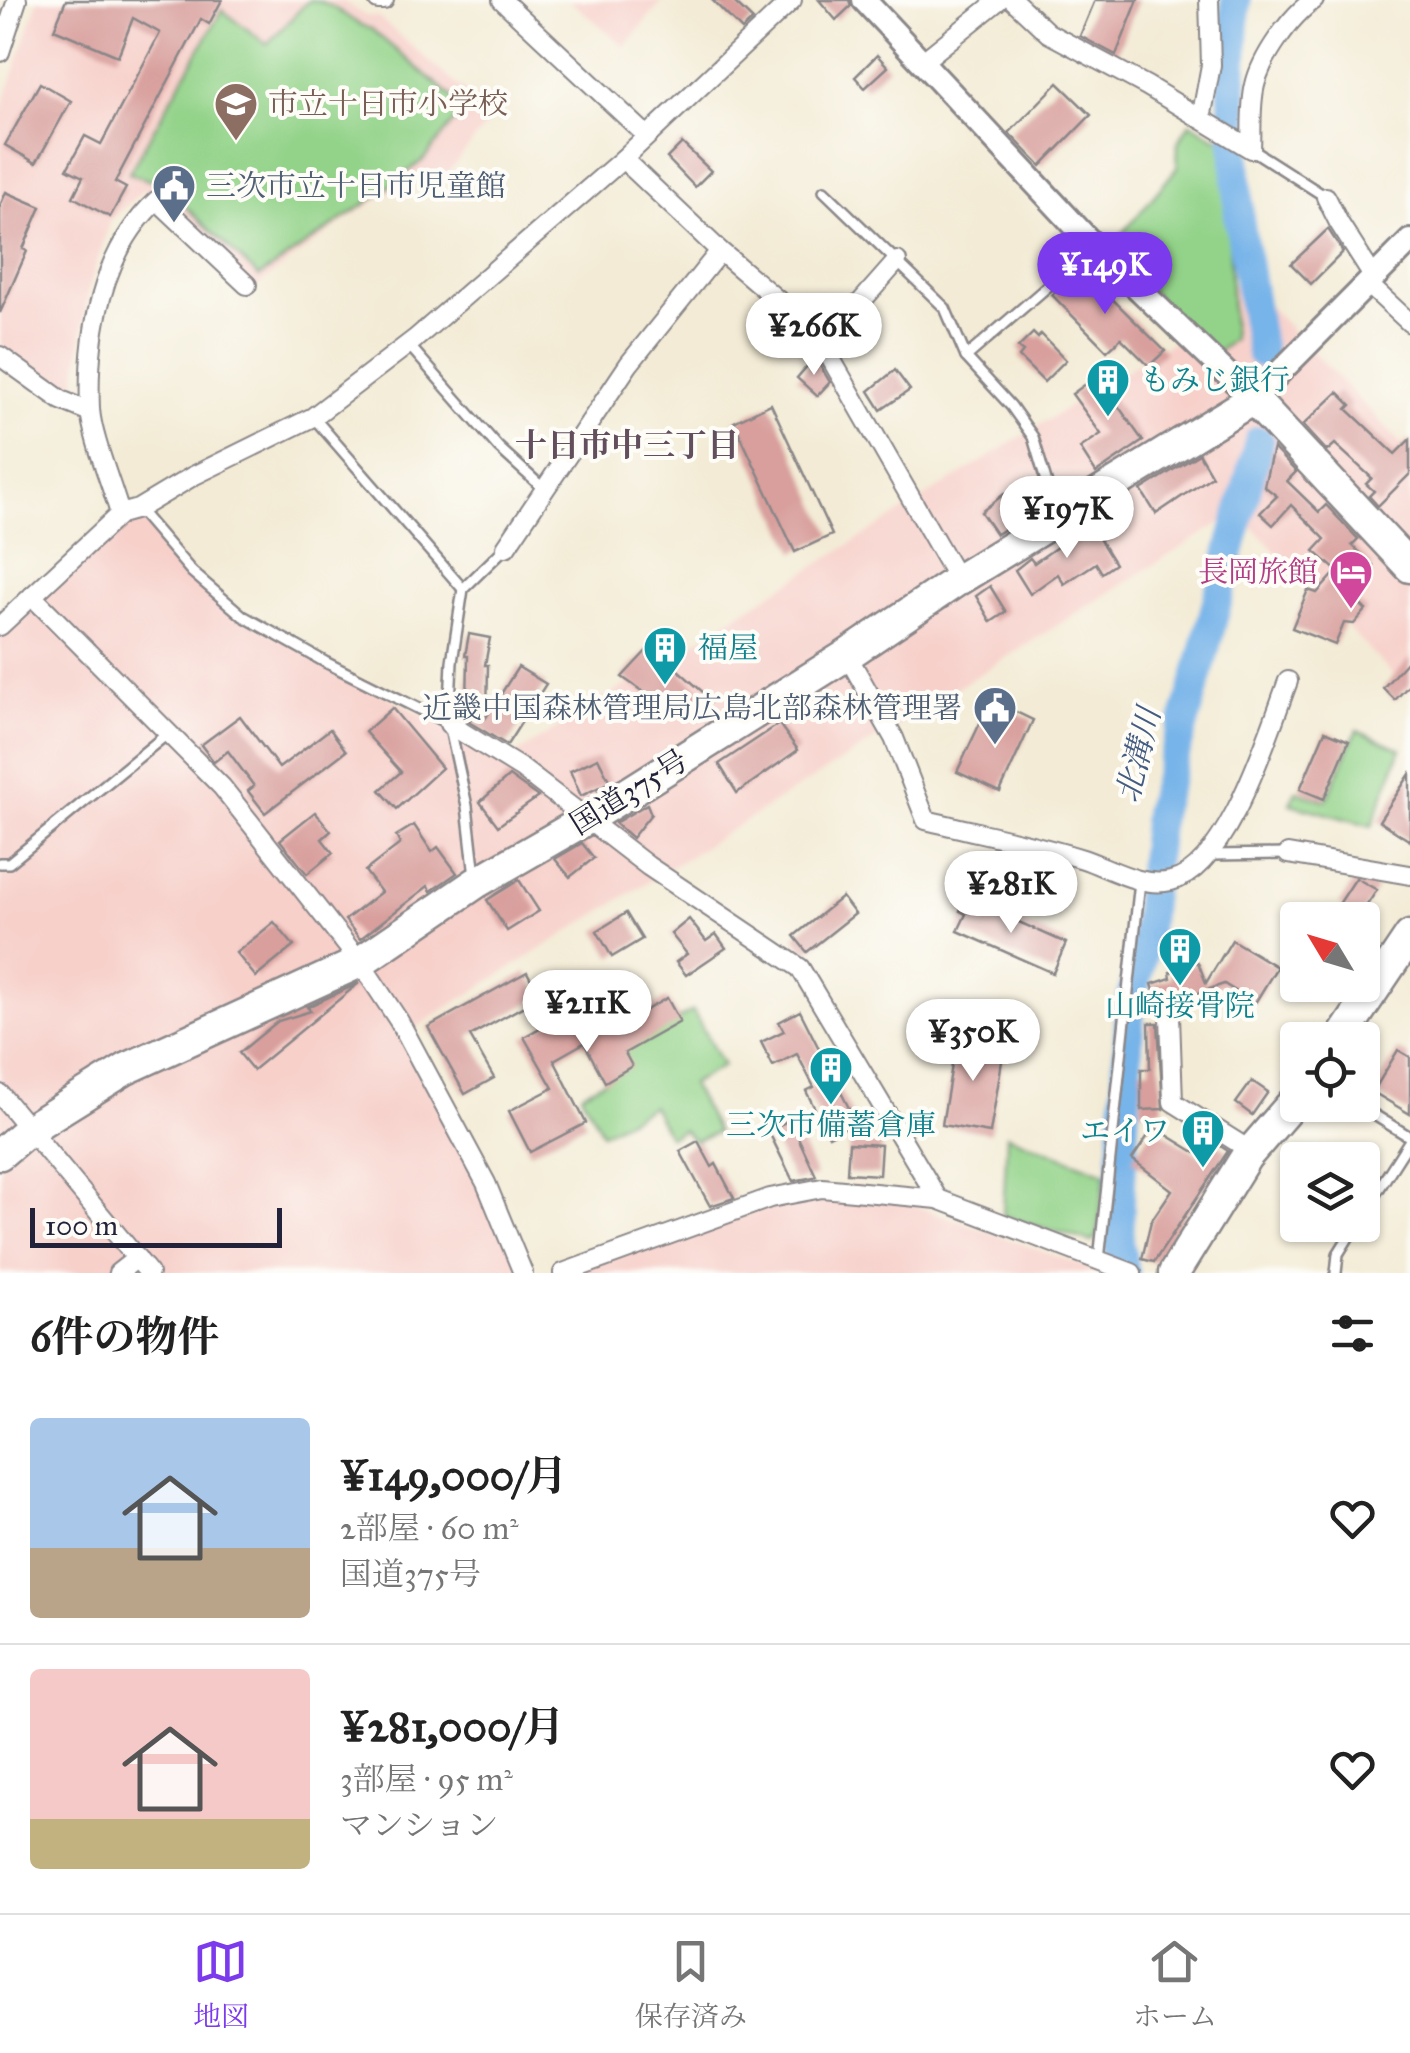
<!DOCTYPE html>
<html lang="ja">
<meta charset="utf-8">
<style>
:root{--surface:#fff;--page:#f6f6f6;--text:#222;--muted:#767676;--line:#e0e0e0;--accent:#7c3aed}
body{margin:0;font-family:"IM FELL Great Primer","Noto Serif JP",serif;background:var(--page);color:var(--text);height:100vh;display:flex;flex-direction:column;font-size:38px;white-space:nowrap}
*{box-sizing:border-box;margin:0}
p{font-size:32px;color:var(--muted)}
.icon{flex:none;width:55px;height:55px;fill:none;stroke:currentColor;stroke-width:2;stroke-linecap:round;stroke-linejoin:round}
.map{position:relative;height:1273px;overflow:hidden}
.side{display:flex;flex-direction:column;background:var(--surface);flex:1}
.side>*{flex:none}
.needle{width:65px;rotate:308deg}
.tools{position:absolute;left:1280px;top:902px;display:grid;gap:20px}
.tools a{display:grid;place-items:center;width:100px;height:100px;border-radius:10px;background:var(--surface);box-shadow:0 2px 8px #0004;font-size:50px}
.scale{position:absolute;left:30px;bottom:25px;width:252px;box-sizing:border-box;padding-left:10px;border:5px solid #22223b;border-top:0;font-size:28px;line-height:35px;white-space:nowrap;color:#22223b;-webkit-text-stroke:8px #fdfcf7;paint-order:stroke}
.price{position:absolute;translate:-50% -85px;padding:0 22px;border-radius:35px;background:#fff;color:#222;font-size:32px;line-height:65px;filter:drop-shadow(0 2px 5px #0008)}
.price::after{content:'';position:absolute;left:50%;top:60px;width:30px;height:22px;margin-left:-15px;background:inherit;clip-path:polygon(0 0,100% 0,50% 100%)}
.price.on{background:var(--accent);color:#fff}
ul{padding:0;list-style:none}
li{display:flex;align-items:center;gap:30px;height:250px;padding:0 30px}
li+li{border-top:2px solid var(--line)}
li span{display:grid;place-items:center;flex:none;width:280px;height:200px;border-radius:10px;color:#555}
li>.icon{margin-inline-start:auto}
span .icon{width:120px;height:120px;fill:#fffc;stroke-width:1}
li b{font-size:42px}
h2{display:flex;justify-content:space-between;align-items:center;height:120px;padding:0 30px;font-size:42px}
.tabs{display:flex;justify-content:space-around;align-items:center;height:140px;border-top:2px solid var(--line);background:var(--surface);font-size:28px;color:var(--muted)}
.tabs a{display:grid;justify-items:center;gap:5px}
.tabs .on{color:var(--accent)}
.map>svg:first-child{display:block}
</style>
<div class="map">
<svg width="1410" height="1273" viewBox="0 0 1410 1273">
<rect width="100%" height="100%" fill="#fdfcf7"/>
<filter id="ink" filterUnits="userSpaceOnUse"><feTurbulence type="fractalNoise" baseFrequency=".01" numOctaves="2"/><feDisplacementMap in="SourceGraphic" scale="20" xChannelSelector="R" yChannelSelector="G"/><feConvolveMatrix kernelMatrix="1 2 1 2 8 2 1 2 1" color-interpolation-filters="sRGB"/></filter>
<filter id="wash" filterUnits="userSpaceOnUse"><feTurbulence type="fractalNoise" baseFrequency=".0048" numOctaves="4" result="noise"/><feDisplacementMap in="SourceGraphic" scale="40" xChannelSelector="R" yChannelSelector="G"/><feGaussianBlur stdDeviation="2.25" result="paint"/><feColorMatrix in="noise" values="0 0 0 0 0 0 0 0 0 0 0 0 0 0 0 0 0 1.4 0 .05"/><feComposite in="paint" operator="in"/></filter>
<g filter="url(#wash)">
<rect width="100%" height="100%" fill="#f3ebd5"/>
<g fill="#f7d0ca">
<polygon points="38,0 341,0 365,16 378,17 493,116 433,191 414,175 339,225 252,290 144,189 111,219 88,290 76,380 64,393 0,344 0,114"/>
<polygon points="569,0 663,0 625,46"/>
<polygon points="1241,277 1410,453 1410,693 1238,512 407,1033 528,1273 0,1273 0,628 138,509 211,594 264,631 507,760 1183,335"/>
<polygon points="858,1185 1103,1273 561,1273 823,1190"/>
</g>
<g fill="#93d389" stroke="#5a7a62" stroke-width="2.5">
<path d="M309,0C334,0 347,22 371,29L465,108L423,160L381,193L259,277L163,185L129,173L222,10L267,44Z"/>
<polygon points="1190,123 1225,143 1233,339 1214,355 1110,249 1177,168 1178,142"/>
<polygon points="1357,730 1401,749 1372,826 1290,804 1296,791 1326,801"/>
<polygon points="693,1011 723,1066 691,1084 717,1132 694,1141 683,1130 669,1137 652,1106 602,1133 581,1094 628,1067 620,1051"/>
<polygon points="1007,1135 1105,1173 1098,1235 1092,1242 1003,1216"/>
</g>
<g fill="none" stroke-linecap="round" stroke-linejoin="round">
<g stroke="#77b4e9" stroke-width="30">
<polyline points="1236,0 1232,78 1239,219 1261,353"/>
<polyline points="1125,1273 1119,1245 1120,1201 1130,1005 1145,941 1158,813 1198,675 1259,441"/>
</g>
</g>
<g id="blocks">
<g fill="#d89f9c">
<polygon points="66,0 222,0 209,24 201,19 115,182 126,188 110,217 73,197 83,177 67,169 85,136 101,144 160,33 133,18 118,56 54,29"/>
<polygon points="712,0 732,0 753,20 742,30"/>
<polygon points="819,0 849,0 851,6 836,20"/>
<polygon points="1095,0 1138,0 1116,55 1080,36"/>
<polygon points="877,55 888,67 865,88 855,77"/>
<polygon points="40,83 71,101 36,163 5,145"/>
<polygon points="1058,83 1091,115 1041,166 1009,133"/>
<polygon points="682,143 711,171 695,187 667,158"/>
<polygon points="6,192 41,207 23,249 27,251 0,313 0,206"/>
<polygon points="1328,229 1343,252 1311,284 1291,264"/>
<polygon points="1081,268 1165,351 1149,366 1121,338 1107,351 1052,295"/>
<polygon points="1033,333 1038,338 1041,334 1066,360 1044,382 1019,357 1023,352 1018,348"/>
<polygon points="815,357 830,382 817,396 797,378"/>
<polygon points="895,370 910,390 881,410 869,391"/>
<polygon points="1097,376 1143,441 1096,473 1080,448 1101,434 1072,394"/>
<polygon points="1338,392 1351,405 1347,409 1395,454 1410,439 1410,474 1378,506 1369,496 1374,491 1366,484 1372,478 1335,444 1327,451 1303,425"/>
<polygon points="771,404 832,535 795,552 734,422"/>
<polygon points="1273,448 1296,472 1287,481 1319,512 1326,505 1358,539 1352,545 1373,565 1348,592 1366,610 1354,624 1344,623 1335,645 1292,628 1308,590 1317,593 1337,571 1314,551 1325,539 1291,505 1273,525 1260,513 1277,496 1264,486"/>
<polygon points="1199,454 1212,476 1156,514 1141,490"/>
<polygon points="1004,494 1021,519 996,534 981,512"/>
<polygon points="1090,524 1115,564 1102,573 1096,563 1064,584 1058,574 1030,594 1015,570 1030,558 1034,563"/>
<polygon points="990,586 1006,612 991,622 976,596"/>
<polygon points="469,634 490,638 485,665 488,665 487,716 518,667 546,684 507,745 469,722 480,703 467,703 468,656 465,656"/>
<polygon points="651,646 713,701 687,716 666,694 659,703 622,677"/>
<polygon points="1410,658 1410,684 1395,700 1383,688"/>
<polygon points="991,700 1033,720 1000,792 957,772"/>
<polygon points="392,708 442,768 397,809 380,790 401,772 365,732"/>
<polygon points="240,716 279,768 330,729 346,751 265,813 248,791 254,786 228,751 214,762 201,745"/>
<polygon points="779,724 798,750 737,793 719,764"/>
<polygon points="1325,731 1349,741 1324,799 1300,789"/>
<polygon points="598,758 610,782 581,796 570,771"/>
<polygon points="1410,774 1410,841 1379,821"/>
<polygon points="509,776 538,797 498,826 480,802"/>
<polygon points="647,804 651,814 632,838 615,823"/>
<polygon points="315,812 331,831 322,839 333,853 307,874 280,840"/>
<polygon points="414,825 432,852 438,847 457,873 431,891 428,886 360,939 345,920 381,892 365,871 400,844 396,836"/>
<polygon points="582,843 594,858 570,877 555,859"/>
<polygon points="1356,878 1377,890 1357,920 1338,920 1346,909 1339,904"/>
<polygon points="519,880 539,911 507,931 487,900"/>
<polygon points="842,897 855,914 807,952 794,936"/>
<polygon points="965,898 1066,943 1053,973 958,931 966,914 960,911"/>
<polygon points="626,913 642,939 612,957 597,931"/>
<polygon points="689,919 706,941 716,934 726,948 686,975 676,962 687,954 671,934"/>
<polygon points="274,922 294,946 256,977 236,953"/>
<polygon points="1232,940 1277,967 1255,1003 1224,984 1159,1007 1152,984 1171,978 1170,972 1198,962 1206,983"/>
<polygon points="527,972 540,997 470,1036 494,1078 465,1094 428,1027"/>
<polygon points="628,978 646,1010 667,998 680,1022 625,1053 632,1066 605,1082 584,1043 554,1060 586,1123 530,1152 509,1111 553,1088 524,1037"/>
<polygon points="359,983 253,1070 239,1053 278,1021 311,1011 307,1007"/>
<polygon points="800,1011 856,1122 829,1136 806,1091 814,1087 797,1054 773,1066 761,1042 784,1031 779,1022"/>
<polygon points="1149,1023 1158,1023 1163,1109 1141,1110 1141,1069 1150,1069"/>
<polygon points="957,1035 1005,1043 990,1133 942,1125"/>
<polygon points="1398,1050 1410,1057 1410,1114 1373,1092"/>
<polygon points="1252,1081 1268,1092 1252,1115 1236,1103"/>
<polygon points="790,1120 816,1176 814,1177 793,1181 768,1130"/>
<polygon points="1154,1127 1203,1157 1214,1142 1228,1151 1154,1262 1142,1259 1151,1221 1172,1190 1132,1159"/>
<polygon points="698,1141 712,1167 716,1164 734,1198 710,1206 680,1151"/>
<polygon points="849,1143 881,1145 879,1175 847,1173"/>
</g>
</g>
</g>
<g filter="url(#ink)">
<use href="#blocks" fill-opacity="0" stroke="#8a8688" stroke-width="2.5"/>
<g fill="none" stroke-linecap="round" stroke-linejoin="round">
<defs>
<g id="lane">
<polyline points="1251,149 1326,197"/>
<polyline points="824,191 945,308 966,357 1011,406 1033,437 1056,515"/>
<polyline points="408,344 498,447 544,489"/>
<polyline points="966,357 1092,248"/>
<polyline points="314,418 463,589"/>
<polyline points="138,509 192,572 243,616 325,662 449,724"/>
<polyline points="1211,855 1288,854"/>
<polyline points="0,863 9,863 167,734"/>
<polyline points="475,876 467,806 449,724 452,662 463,589 505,548"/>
<polyline points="1358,1105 1410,1137"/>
<polyline points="1362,1215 1410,1140"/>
<polyline points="1099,1260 1140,881"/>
<polyline points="1336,1273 1338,1254 1356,1225"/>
</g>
<g id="street">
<polyline points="378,0 384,0"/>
<polyline points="502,0 646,135"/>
<path d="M1013,0L1048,33L1147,86L1251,149C1252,129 1250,105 1255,85C1261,58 1291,15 1314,0"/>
<polyline points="0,52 17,0"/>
<polyline points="922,62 999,0"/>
<polyline points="1201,119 1211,65 1209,0"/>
<polyline points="623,159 720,251 793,313 823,345 958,580"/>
<polyline points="1326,197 1339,223 1374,278"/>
<polyline points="1368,284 1410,323"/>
<polyline points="823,345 897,261"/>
<polyline points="0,356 61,400 90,412"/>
<path d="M120,514C112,485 92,438 90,409C87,335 101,252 157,200L247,285"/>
<polyline points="506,547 629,364 720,251"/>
<polyline points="32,596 222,787 360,962 399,1021 486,1183 523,1273"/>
<polyline points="0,626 120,514 138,509 193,476 313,417 415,339 623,159 792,0"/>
<path d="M847,655L894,738L926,820C978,833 1032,843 1083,859C1110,868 1141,888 1171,881C1227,869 1269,731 1288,681"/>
<polyline points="449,724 522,769 648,866 800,968 938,1199"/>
<polyline points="1288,854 1410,875"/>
<polyline points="1170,1016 1173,1102 1251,1151"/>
<polyline points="0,1094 149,1273"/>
<polyline points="118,1273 137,1258"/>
<polyline points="563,1273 770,1198 822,1188 938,1199 1132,1273"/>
</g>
<polyline id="secondary" points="864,0 1094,246 1253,399 1410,241"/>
<g id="highway">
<polyline points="1340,1040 1410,936"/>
<polyline points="0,1154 28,1130 126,1069 360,962 476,883 587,819 847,655 958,580 1253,399 1410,567"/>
<polyline points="1174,1273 1246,1157 1298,1097"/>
</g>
</defs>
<use href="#lane" stroke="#8a8688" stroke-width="14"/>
<use href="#street" stroke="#8a8688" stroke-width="22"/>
<use href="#secondary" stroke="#8a8688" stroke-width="28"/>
<use href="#highway" stroke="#8a8688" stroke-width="35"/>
<use href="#lane" stroke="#fff" stroke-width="9"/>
<use href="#street" stroke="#fff" stroke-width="18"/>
<use href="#secondary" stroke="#fff" stroke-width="22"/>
<use href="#highway" stroke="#fff" stroke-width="30"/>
</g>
</g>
<defs>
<symbol id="school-pin" viewBox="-11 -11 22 30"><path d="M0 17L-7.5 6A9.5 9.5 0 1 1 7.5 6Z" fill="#8d6e63" stroke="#fdfcf7"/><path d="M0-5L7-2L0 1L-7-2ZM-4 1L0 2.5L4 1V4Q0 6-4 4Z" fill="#fff"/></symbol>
<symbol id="civic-pin" viewBox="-11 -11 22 30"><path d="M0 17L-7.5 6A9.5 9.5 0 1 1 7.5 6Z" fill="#5c6f8a" stroke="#fdfcf7"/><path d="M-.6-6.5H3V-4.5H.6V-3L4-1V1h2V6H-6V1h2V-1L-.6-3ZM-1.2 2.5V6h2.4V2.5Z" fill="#fff"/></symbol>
<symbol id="building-pin" viewBox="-11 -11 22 30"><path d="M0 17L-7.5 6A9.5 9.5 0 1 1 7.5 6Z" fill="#0f9aa8" stroke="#fdfcf7"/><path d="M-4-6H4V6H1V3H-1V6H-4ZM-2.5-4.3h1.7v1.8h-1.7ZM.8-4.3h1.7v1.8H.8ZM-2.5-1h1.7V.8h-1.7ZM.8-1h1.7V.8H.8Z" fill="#fff"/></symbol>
<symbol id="hotel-pin" viewBox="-11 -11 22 30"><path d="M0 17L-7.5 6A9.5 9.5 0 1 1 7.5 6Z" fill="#d1479c" stroke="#fdfcf7"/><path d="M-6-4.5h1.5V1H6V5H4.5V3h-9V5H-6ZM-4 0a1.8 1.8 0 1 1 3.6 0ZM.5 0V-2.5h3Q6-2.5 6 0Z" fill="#fff"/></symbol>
</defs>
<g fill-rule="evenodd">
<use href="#school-pin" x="211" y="79" width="50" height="68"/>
<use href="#civic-pin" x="149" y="161" width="50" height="68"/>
<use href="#building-pin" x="1083" y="355" width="50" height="68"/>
<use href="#hotel-pin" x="1326" y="547" width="50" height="68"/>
<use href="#building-pin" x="640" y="623" width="50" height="68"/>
<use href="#civic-pin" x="970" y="683" width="50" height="68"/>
<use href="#building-pin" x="1155" y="924" width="50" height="68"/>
<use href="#building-pin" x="806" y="1043" width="50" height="68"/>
<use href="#building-pin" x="1178" y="1106" width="50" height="68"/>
</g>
<g text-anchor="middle" stroke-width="8" stroke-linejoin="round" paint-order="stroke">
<g font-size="30" fill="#785e54" stroke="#fdfcf7" text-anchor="start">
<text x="268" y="114">市立十日市小学校</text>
</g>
<g font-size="30" fill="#4e5e75" stroke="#fdfcf7" text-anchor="start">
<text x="206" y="196">三次市立十日市児童館</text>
<text x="962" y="718" text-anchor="end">近畿中国森林管理局広島北部森林管理署</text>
</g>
<g font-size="30" fill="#0d838f" stroke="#fdfcf7" text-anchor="start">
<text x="1140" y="390">もみじ銀行</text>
<text x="698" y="658">福屋</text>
<text x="1180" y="1016" text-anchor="middle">山崎接骨院</text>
<text x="831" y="1135" text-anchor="middle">三次市備蓄倉庫</text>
<text x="1170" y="1141" text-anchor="end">エイワ</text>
</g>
<g font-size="30" fill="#b23c85" stroke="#fdfcf7" text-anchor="end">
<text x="1318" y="582">長岡旅館</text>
</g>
<g font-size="30" fill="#22223b" stroke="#fdfcf7">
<text transform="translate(629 792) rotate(-32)" y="10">国道375号</text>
</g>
<g font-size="32" font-weight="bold" fill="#624e5d" stroke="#fdfcf7">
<text x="627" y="456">十日市中三丁目</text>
</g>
<g font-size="32" font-style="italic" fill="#445c81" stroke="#fdfcf7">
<text transform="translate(1138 755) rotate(-76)" y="11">北溝川</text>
</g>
</g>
</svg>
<div class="tools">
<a><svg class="needle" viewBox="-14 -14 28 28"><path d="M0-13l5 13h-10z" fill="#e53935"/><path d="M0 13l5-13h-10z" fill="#767676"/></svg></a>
<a><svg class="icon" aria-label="locate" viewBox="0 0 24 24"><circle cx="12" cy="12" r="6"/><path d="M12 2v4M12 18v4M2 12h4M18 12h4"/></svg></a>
<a><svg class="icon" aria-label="layers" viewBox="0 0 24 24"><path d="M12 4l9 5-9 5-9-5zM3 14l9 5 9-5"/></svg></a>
</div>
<div class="scale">100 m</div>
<b class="price on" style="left:1105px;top:317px">¥149K</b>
<b class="price" style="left:814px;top:378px">¥266K</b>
<b class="price" style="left:1067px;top:561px">¥197K</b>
<b class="price" style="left:1011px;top:936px">¥281K</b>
<b class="price" style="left:587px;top:1055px">¥211K</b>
<b class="price" style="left:973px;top:1084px">¥350K</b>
</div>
<section class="side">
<h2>6件の物件<svg class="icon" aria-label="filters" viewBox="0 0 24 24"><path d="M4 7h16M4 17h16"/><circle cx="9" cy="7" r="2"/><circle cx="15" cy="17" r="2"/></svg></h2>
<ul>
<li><span style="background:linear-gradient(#a9c7e8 65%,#b9a48a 0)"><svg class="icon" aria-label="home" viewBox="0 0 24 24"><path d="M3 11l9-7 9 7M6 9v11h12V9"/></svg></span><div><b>¥149,000/月</b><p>2部屋 · 60 m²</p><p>国道375号</p></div><svg class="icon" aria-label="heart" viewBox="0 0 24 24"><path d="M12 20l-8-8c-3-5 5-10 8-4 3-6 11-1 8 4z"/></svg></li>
<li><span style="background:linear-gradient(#f6c9c9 75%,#c2b280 0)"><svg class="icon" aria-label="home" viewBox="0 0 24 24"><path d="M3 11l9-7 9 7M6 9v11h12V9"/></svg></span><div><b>¥281,000/月</b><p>3部屋 · 95 m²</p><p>マンション</p></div><svg class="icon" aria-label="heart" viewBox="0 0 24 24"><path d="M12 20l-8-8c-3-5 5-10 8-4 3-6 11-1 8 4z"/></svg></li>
</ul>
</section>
<nav class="tabs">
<a class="on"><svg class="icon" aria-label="map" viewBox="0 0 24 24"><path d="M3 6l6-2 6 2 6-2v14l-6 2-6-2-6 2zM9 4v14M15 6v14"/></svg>地図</a>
<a><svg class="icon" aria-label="saved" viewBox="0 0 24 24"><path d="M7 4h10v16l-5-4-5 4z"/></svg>保存済み</a>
<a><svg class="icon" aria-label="home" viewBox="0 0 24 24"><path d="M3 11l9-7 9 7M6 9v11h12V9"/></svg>ホーム</a>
</nav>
